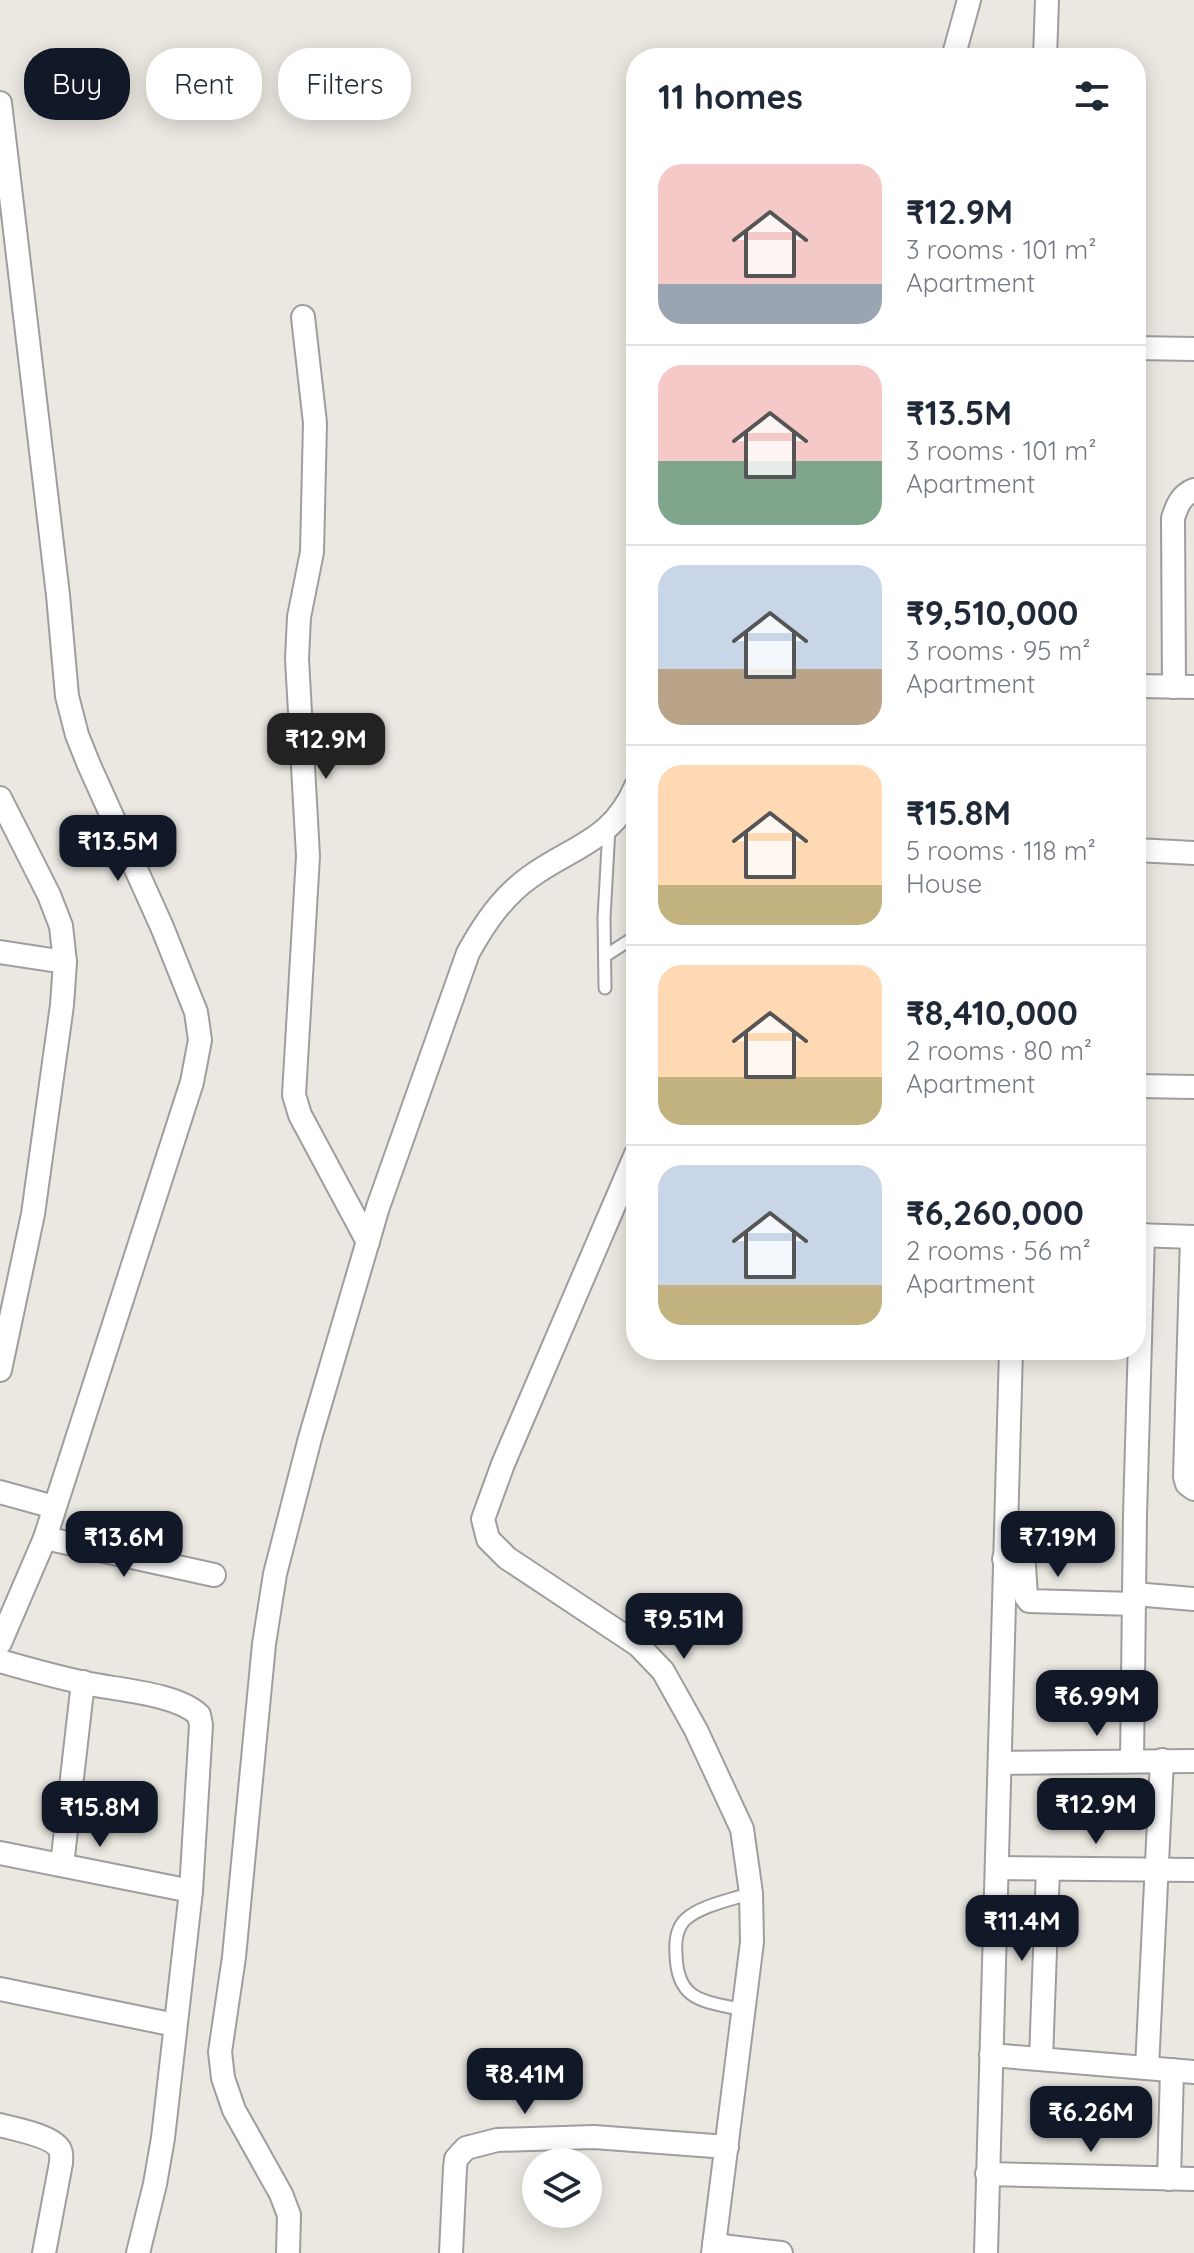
<!DOCTYPE html>
<meta charset="utf-8">
<style>
:root{--surface:#fff;--page:#f6f6f7;--text:#1f2937;--muted:#747a83;--line:#e0e1e3;--accent:#111827}
body{margin:0;font-family:Quicksand,sans-serif;background:var(--page);color:var(--text);height:100vh;display:flex;flex-direction:column;font-size:30px;white-space:nowrap}
*{box-sizing:border-box;margin:0}
p{font-size:26px;color:var(--muted)}
.icon{flex:none;width:44px;height:44px;fill:none;stroke:currentColor;stroke-width:2;stroke-linecap:round;stroke-linejoin:round}
.map{position:relative;flex:1;overflow:hidden}
.panel{position:absolute;left:626px;top:48px;width:520px;height:1312px;display:flex;flex-direction:column;background:var(--surface);border-radius:32px;box-shadow:0 4px 20px #0003}
.panel>*{flex:none}
.banner{position:absolute;left:24px;top:48px;width:482px;height:72px;display:flex;gap:16px}
.buttons{position:absolute;left:522px;top:2148px;display:grid;gap:16px}
.buttons a{display:grid;place-items:center;width:80px;height:80px;border-radius:50%;background:var(--surface);box-shadow:0 4px 20px #0003;font-size:40px}
.price{position:absolute;translate:-50% -68px;padding:0 18px;border-radius:16px;background:var(--accent);color:#fff;font-size:26px;line-height:52px;filter:drop-shadow(0 2px 4px #0008)}
.price::after{content:'';position:absolute;left:50%;top:48px;width:24px;height:18px;margin-left:-12px;background:inherit;clip-path:polygon(0 0,100% 0,50% 100%)}
.price.on{background:#222;color:#fff}
ul{padding:0;list-style:none}
li{display:flex;align-items:center;gap:24px;height:200px;padding:0 32px}
li+li{border-top:2px solid var(--line)}
li span{display:grid;place-items:center;flex:none;width:224px;height:160px;border-radius:24px;color:#555}
li>.icon{margin-inline-start:auto}
span .icon{width:96px;height:96px;fill:#fffc;stroke-width:1}
li b{font-size:34px}
h2{display:flex;justify-content:space-between;align-items:center;height:96px;padding:0 32px;font-size:34px}
.tag{padding:0 28px;border-radius:32px;background:var(--surface);box-shadow:0 4px 20px #0003;font-size:28px;line-height:72px}
.tag.on{background:var(--accent);color:#fff}
.map>svg:first-child{display:block}
</style>
<div class="map">
<svg width="1194" height="2253" viewBox="0 0 1194 2253">
<rect width="100%" height="100%" fill="#ebe8e1"/>
<g fill="none" stroke-linecap="round" stroke-linejoin="round">
<defs>
<g id="lane">
<polyline points="605,956 636,936"/>
<polyline points="605,988 604,918 609,828"/>
<path d="M744,2010C704,2001 677,2002 676,1954C675,1941 676,1928 686,1919C702,1905 731,1900 751,1893"/>
</g>
<g id="street">
<polyline points="953,58 969,0"/>
<polyline points="1045,58 1047,0"/>
<polyline points="0,103 58,595 67,696 77,735 89,765 162,927 196,1012 200,1040 192,1082 45,1538 0,1643"/>
<polyline points="303,317 315,423 312,552 299,617 297,659 308,856 294,1095 300,1115 368,1242"/>
<polyline points="1136,348 1194,349"/>
<polyline points="1136,686 1194,687"/>
<path d="M1174,687L1173,518C1177,506 1181,495 1194,490"/>
<polyline points="0,798 49,895 61,926 65,962 62,1005 33,1214 0,1370"/>
<polyline points="1136,850 1194,853"/>
<polyline points="0,952 65,962"/>
<polyline points="1136,1086 1194,1087"/>
<polyline points="636,1154 503,1464 483,1519 488,1539 507,1558 638,1645 663,1671 696,1730 742,1829 751,1893 752,1942 713,2253"/>
<polyline points="1136,1235 1194,1237"/>
<polyline points="1192,1237 1185,1477 1187,1484 1194,1489"/>
<polyline points="0,1492 54,1507"/>
<polyline points="45,1538 214,1575"/>
<polyline points="1004,1559 1024,1565 1026,1597 1029,1601 1134,1604"/>
<polyline points="1134,1594 1194,1599"/>
<path d="M0,1661C28,1669 57,1677 85,1683C116,1690 176,1693 199,1715L201,1725L191,1891L163,2138L155,2184L138,2253"/>
<polyline points="1132,1761 1135,1515 1143,1235"/>
<polyline points="1000,1763 1194,1761"/>
<polyline points="0,1853 191,1891"/>
<polyline points="62,1865 83,1682"/>
<polyline points="997,1868 1194,1870"/>
<polyline points="0,1989 175,2025"/>
<polyline points="991,2055 1194,2072"/>
<polyline points="1041,2059 1048,1869"/>
<polyline points="1147,2068 1162,1760"/>
<path d="M0,2125C14,2129 54,2136 60,2150C62,2154 61,2159 61,2163L44,2253"/>
<polyline points="987,2174 1194,2179"/>
<polyline points="1169,2179 1172,2070"/>
<polyline points="714,2245 781,2253"/>
<path d="M288,2253L289,2215L281,2194L234,2110L223,2078L220,2052L234,1957L264,1644L275,1574L310,1438L378,1207L468,953C484,924 502,897 530,877C573,846 613,841 636,786"/>
<polyline points="451,2253 455,2168 456,2159 466,2148 497,2140 594,2137 727,2147"/>
<polyline points="986,2253 1011,1350"/>
</g>
</defs>
<use href="#lane" stroke="#9e9e9e" stroke-width="15"/>
<use href="#street" stroke="#9e9e9e" stroke-width="26"/>
<use href="#lane" stroke="#fff" stroke-width="11"/>
<use href="#street" stroke="#fff" stroke-width="22"/>
</g>
</svg>
<div class="buttons">
<a><svg class="icon" aria-label="layers" viewBox="0 0 24 24"><path d="M12 4l9 5-9 5-9-5zM3 14l9 5 9-5"/></svg></a>
</div>
<b class="price on" style="left:326px;top:781px">₹12.9M</b>
<b class="price" style="left:118px;top:883px">₹13.5M</b>
<b class="price" style="left:124px;top:1579px">₹13.6M</b>
<b class="price" style="left:1058px;top:1579px">₹7.19M</b>
<b class="price" style="left:684px;top:1661px">₹9.51M</b>
<b class="price" style="left:1097px;top:1738px">₹6.99M</b>
<b class="price" style="left:1096px;top:1846px">₹12.9M</b>
<b class="price" style="left:100px;top:1849px">₹15.8M</b>
<b class="price" style="left:1022px;top:1963px">₹11.4M</b>
<b class="price" style="left:525px;top:2116px">₹8.41M</b>
<b class="price" style="left:1091px;top:2154px">₹6.26M</b>
<div class="banner">
<a class="tag on">Buy</a>
<a class="tag">Rent</a>
<a class="tag">Filters</a>
</div>
<section class="panel">
<h2>11 homes<svg class="icon" aria-label="filters" viewBox="0 0 24 24"><path d="M4 7h16M4 17h16"/><circle cx="9" cy="7" r="2"/><circle cx="15" cy="17" r="2"/></svg></h2>
<ul>
<li><span style="background:linear-gradient(#f6c9c9 75%,#9aa5b1 0)"><svg class="icon" aria-label="home" viewBox="0 0 24 24"><path d="M3 11l9-7 9 7M6 9v11h12V9"/></svg></span><div><b>₹12.9M</b><p>3 rooms · 101 m²</p><p>Apartment</p></div></li>
<li><span style="background:linear-gradient(#f6c9c9 60%,#7fa58c 0)"><svg class="icon" aria-label="home" viewBox="0 0 24 24"><path d="M3 11l9-7 9 7M6 9v11h12V9"/></svg></span><div><b>₹13.5M</b><p>3 rooms · 101 m²</p><p>Apartment</p></div></li>
<li><span style="background:linear-gradient(#c9d6e8 65%,#b9a48a 0)"><svg class="icon" aria-label="home" viewBox="0 0 24 24"><path d="M3 11l9-7 9 7M6 9v11h12V9"/></svg></span><div><b>₹9,510,000</b><p>3 rooms · 95 m²</p><p>Apartment</p></div></li>
<li><span style="background:linear-gradient(#ffd9b3 75%,#c2b280 0)"><svg class="icon" aria-label="home" viewBox="0 0 24 24"><path d="M3 11l9-7 9 7M6 9v11h12V9"/></svg></span><div><b>₹15.8M</b><p>5 rooms · 118 m²</p><p>House</p></div></li>
<li><span style="background:linear-gradient(#ffd9b3 70%,#c2b280 0)"><svg class="icon" aria-label="home" viewBox="0 0 24 24"><path d="M3 11l9-7 9 7M6 9v11h12V9"/></svg></span><div><b>₹8,410,000</b><p>2 rooms · 80 m²</p><p>Apartment</p></div></li>
<li><span style="background:linear-gradient(#c9d6e8 75%,#c2b280 0)"><svg class="icon" aria-label="home" viewBox="0 0 24 24"><path d="M3 11l9-7 9 7M6 9v11h12V9"/></svg></span><div><b>₹6,260,000</b><p>2 rooms · 56 m²</p><p>Apartment</p></div></li>
</ul>
</section>
</div>
